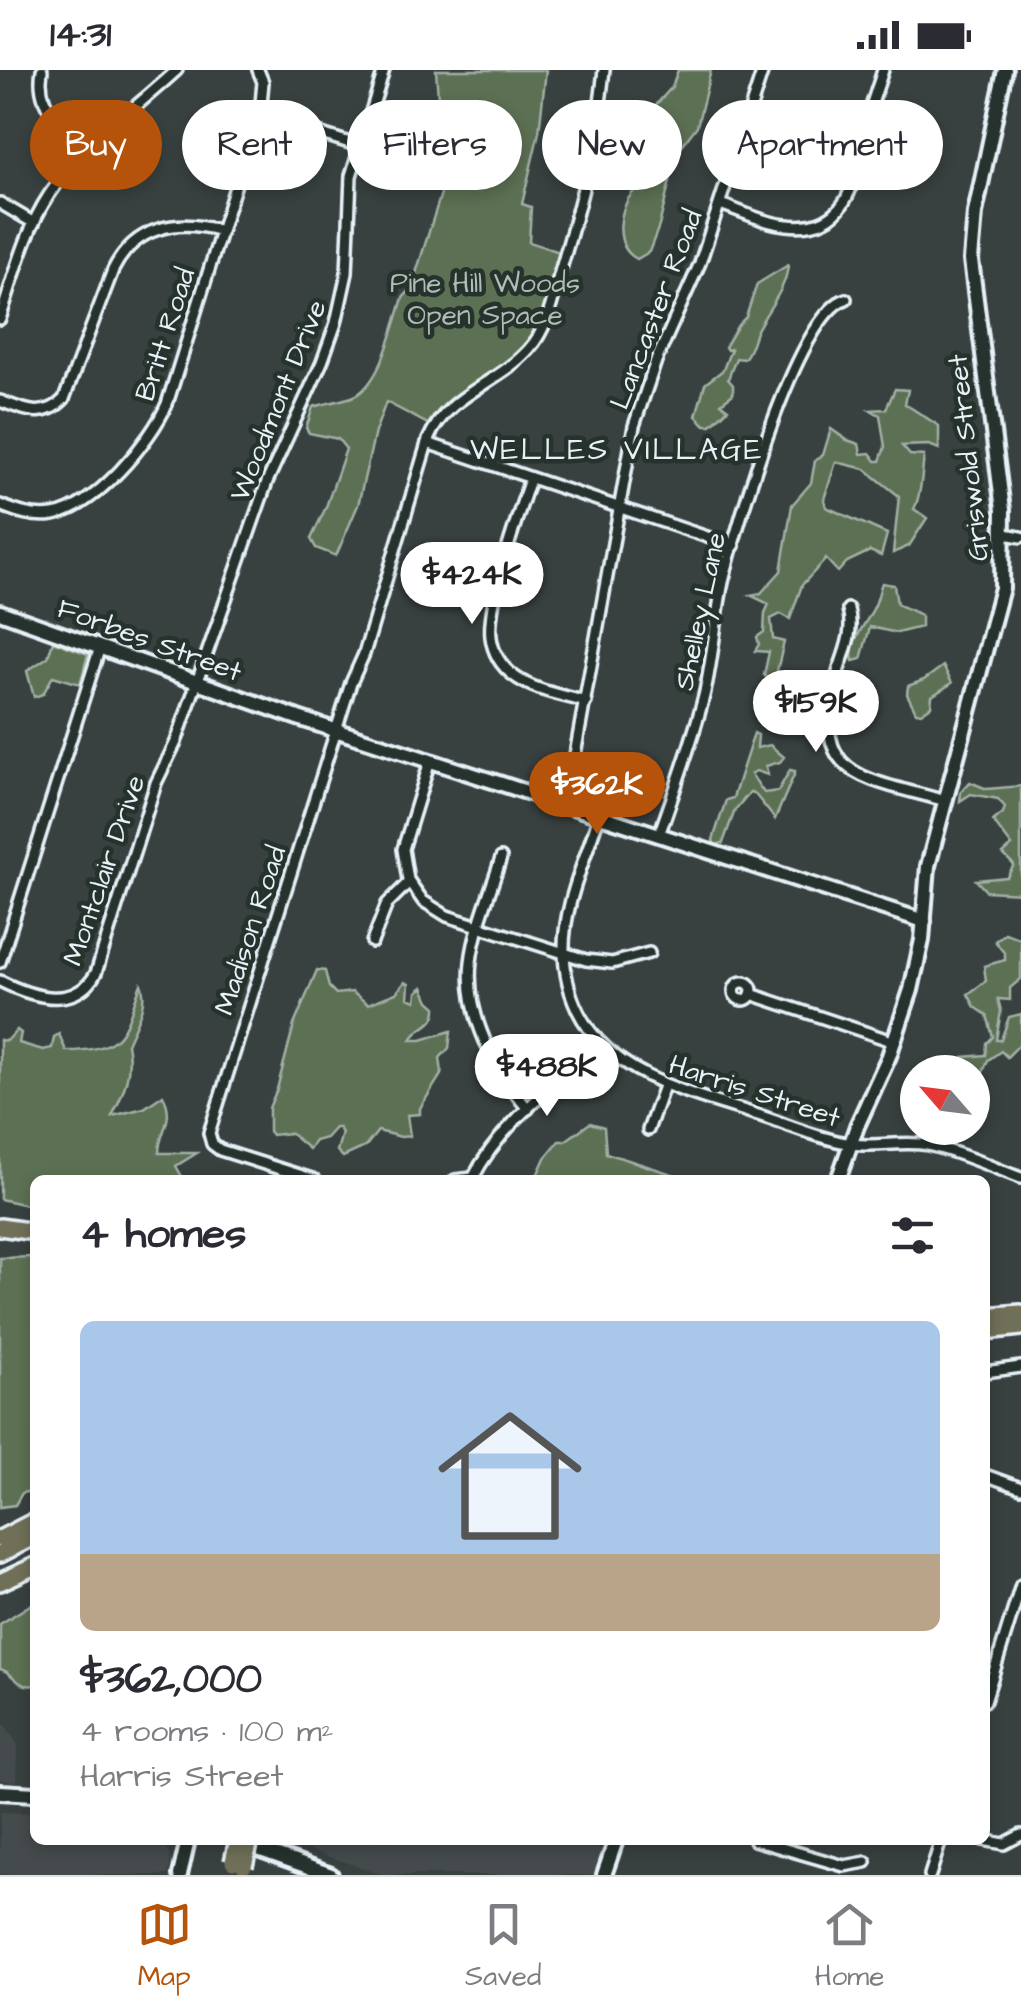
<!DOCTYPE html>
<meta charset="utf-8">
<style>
:root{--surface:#fff;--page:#f7f7f7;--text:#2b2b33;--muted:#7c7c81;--line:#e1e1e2;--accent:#b45309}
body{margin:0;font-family:"Architects Daughter",sans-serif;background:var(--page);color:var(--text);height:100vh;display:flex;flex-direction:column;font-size:38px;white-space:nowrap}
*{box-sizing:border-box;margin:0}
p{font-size:32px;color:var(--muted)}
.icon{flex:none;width:55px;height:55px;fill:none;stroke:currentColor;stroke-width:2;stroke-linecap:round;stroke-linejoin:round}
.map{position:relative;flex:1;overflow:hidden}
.drawer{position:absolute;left:30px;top:1105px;width:960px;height:670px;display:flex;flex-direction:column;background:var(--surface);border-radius:15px;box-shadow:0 5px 15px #0003}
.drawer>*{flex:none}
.guide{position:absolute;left:30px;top:30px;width:962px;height:90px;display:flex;gap:20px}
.needle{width:65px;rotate:298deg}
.tools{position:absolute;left:900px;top:985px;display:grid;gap:20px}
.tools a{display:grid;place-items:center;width:90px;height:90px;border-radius:50%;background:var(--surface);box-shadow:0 5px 15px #0003;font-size:50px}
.price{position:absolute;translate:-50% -85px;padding:0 22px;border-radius:35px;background:#fff;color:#222;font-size:32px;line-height:65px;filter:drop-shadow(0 2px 5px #0008)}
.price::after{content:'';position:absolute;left:50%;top:60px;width:30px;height:22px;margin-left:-15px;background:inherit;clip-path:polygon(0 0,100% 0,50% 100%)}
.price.selected{background:var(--accent);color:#fff}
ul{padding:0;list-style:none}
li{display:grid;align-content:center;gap:20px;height:530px;padding:0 50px}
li+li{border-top:2px solid var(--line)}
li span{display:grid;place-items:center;height:310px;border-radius:15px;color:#555}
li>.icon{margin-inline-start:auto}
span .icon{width:180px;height:180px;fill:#fffc;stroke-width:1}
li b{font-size:42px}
h2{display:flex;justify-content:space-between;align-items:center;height:120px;padding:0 50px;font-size:42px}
.pill{padding:0 35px;border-radius:45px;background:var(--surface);box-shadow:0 5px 15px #0003;font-size:35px;line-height:90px}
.pill.selected{background:var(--accent);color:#fff}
.status{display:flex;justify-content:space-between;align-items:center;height:70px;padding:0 50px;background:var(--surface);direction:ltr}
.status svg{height:28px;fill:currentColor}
.tabs{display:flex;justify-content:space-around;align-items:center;height:140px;border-top:2px solid var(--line);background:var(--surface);font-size:28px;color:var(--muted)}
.tabs a{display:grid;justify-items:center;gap:5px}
.tabs .selected{color:var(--accent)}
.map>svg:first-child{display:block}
</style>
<div class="status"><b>14:31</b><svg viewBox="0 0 49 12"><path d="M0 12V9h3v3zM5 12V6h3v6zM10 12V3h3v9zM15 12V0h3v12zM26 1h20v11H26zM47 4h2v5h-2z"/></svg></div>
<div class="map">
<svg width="1021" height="1805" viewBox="0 0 1021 1805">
<rect width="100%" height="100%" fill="#384140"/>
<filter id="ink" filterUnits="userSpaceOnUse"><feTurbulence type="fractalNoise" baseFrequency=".01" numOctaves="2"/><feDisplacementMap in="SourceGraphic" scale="20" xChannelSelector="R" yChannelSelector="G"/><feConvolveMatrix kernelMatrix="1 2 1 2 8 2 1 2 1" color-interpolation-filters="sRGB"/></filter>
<g filter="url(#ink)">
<g fill="#454b4e">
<polygon points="0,1647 18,1675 17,1711 0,1710"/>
<polygon points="0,1742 35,1743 35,1770 164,1770 171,1787 168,1805 0,1805"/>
<polygon points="575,1770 606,1781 596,1805 383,1805 283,1771"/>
</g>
<g fill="#5c7053" stroke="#a2b0a6" stroke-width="2.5">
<path d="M436,0H546L539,62L522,134L531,137L529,172L560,182C551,210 546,246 529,270C502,305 452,315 428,354L386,332L375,362L358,435L336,486L316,478L311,469L326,437L346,379L338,369L309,363L306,358L313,337C326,333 340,331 352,327C381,316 394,255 403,228L411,219L455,79L470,57L456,44L439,41Z"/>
<path d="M678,0H711L697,56L677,82L659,156L649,182L637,189C617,179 617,151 627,131C631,122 642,115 647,105C651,95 653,84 656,74L649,62L653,38L672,17Z"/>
<path d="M788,195C786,220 768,238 757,260C752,270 752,280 744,289L736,288L728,309L733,315V324L721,333L728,339L711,355H705L696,346L705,314L723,300L731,279L727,280L725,277L738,255L746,247L757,214Z"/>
<path d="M895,319L908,320L905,334L939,356V379L929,375L902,376L910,385L924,386C922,403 921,425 914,439L927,448L909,476L893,483L899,426L865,399L836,392L824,429L826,437L887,464L881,486L870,481L847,492L838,502L826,489L802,515L790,549L781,544L771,549L773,569L784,572L776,605L769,610L764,605L769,582L755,581L759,574L757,567L764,562L765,543L769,534L750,525L761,523L781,501L792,435L811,413L815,391L823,385L831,359L847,370L859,374L861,384L870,383L876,391H880L885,377L880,345L870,340L886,339Z"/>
<path d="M882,513L894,515L897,534L921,545V557L897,563L870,557L861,589L853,591C848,572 866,555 874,537C878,529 879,520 882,513Z"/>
<polygon points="53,571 88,584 80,614 53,606 43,624 34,627 27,601 48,587"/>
<polygon points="943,596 952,613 932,626 931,636 921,643 916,642 907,624 908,616 924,610"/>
<polygon points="754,663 758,665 757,678 770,675 784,687 780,692 766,696 768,705 756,701 751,704 764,723 778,721 790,700 795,701 794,705 775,749 754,723 750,722 735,740 723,773 715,775 713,770 726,730 733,728"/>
<polygon points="970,712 987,719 1021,716 1021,823 986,821 976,810 1007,807 1014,795 1003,784 1012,776 993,751 1003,743 1005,737 998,729 971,724 960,731 961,722"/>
<polygon points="1005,863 1021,869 1021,909 1010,918 1010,930 998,929 1001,941 996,970 1001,970 1009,947 1021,944 1021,973 1007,987 1001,981 988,990 973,1026 972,1002 954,1002 963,987 986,985 987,973 993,967 987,945 975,937 968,924 986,911 984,896 1005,890 1005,884 995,871"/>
<path d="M317,900L325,901L329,917L336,924L352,922L368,934L396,923L405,912L409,914L408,928L416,931L417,922L423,917L429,931L436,937C437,957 417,956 411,970H421L451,961L449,978L440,988L442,1003L420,1038V1044L407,1045L410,1066L401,1067L378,1061L365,1077L343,1087L337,1081L342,1063L339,1058H335L326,1068L315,1071L309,1079L290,1063L272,1065L269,1061V1038L277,1019L294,955Z"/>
<path d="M141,914C149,932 135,955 127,974C133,1000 124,1023 112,1046L144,1038L163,1025C176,1052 159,1059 159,1083H197L176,1096L184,1110H35V1137L0,1129V970L7,971L17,960L21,963L19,973L43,980L52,978L54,967L59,964L66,981C127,981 123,961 141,914Z"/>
<polygon points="590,1053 604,1057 606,1083 691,1110 535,1110 545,1088 559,1071 565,1071"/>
<polygon points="35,1187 35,1420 22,1423 15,1435 0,1437 0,1188"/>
<path d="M35,1532V1615C17,1619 14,1602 0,1599V1554Z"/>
</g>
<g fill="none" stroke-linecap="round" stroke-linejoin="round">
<defs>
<g id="minor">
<path d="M42,0C35,38 64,58 88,82"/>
<polyline points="258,44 429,98"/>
<polyline points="0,133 34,153"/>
<path d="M720,134C741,141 764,153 787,155C853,163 855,104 865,60C869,39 877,20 883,0"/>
<path d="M0,249C14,208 25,161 49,125C79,79 136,38 177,0"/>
<path d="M0,331C24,340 44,350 64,329L113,200C135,156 177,148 221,161"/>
<polyline points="427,373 734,476"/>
<path d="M530,409C518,446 487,531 491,567C493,583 501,596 514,606C534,621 563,625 586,632"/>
<path d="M0,435C17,442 34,448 53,445C95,438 151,371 167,334L261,34L263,12L258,0"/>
<polyline points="1005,464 1021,467"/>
<path d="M848,539C854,560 846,579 839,599C806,708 860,707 946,731"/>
<polyline points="430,691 403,779 408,810 423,831 447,846 586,890 612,893 649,883"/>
<polyline points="566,735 634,356 656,291 700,193 763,0"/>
<path d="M599,746C585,790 562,838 564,885C570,996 671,1018 758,1045C789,1055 820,1069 852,1074C878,1078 902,1070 928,1075C960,1082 991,1097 1021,1108"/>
<path d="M659,765C675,719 692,673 704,626C713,589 715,550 723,512C736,460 797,243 846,229"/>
<path d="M501,788C491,821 475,857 471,892C465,945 495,1000 528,1039"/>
<polyline points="372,872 387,834 409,812"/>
<polyline points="0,892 100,577"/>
<path d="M0,911C32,927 75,941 96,903L156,713L176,672L267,412L322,292L336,253L347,203L351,106L384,0"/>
<circle cx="743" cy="921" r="9"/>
<polyline points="751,924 895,972"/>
<polyline points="648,1060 664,1016"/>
<path d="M315,1110L220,1080L212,1074L209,1063L351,613L364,584L428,370C448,323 498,314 529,279C548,258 553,228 560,202C580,135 597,70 604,0"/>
<polyline points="455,1110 473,1108"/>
<path d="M472,1110C500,1053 555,1015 602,974"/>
<polyline points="985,1302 1021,1297"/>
<polyline points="985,1405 1021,1418"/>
<polyline points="985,1631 1021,1515"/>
<polyline points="754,1770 844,1796 866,1792"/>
<polyline points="983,1770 1004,1774 1021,1765"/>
<polyline points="930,1805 941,1770"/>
</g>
<g id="secondary">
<polyline points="0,542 298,648 924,851"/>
<polyline points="838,1110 857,1056 889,986 911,920 922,870 928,796 1002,518 1003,440 971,190 975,143 1005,0"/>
<polyline points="0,1722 35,1724"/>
<polyline points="244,1774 331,1805"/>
<polyline points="180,1805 188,1770"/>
<polyline points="604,1805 616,1770"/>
</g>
<g id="motorway">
<polyline points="0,1157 35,1162"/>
<polyline points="985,1246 1021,1243"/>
<polyline points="985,1261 1021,1257"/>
<polyline points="0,1469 35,1451"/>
<polyline points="0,1484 35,1466"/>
<polyline points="0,1512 35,1496"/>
</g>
</defs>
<use href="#minor" stroke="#e8f1f8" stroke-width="16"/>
<use href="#secondary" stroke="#e8f1f8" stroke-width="20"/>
<use href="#motorway" stroke="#e8f1f8" stroke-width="22"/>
<use href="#minor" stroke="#26332d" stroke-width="9"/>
<use href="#secondary" stroke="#26332d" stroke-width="12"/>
<use href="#motorway" stroke="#706f59" stroke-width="15"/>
<defs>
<g id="motorway-bridge">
<polyline points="233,1792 238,1770"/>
<polyline points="244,1796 250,1770"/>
</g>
</defs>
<use href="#motorway-bridge" stroke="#e8f1f8" stroke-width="22" stroke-linecap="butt"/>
<use href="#motorway-bridge" stroke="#706f59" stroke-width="15"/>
</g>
</g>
<g text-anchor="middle" stroke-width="9" stroke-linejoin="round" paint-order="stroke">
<g font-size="28" fill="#b0bdb6" stroke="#26332d">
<text x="485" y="222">Pine Hill Woods<tspan x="485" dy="32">Open Space</tspan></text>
</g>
<g font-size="28" fill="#e8f1f8" stroke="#26332d">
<text transform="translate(655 239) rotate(-69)" y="10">Lancaster Road</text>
<text transform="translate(164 264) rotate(-72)" y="10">Britt Road</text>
<text transform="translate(277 330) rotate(-68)" y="10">Woodmont Drive</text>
<text transform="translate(967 388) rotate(-96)" y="10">Griswold Street</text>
<text transform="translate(699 541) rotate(-78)" y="10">Shelley Lane</text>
<text transform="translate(150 569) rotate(20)" y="10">Forbes Street</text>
<text transform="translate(103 800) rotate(-71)" y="10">Montclair Drive</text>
<text transform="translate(249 860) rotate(-72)" y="10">Madison Road</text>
<text transform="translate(755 1020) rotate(18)" y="10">Harris Street</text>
</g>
<g font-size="30" letter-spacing="2.5" fill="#e8f1f8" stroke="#26332d">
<text x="617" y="389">WELLES VILLAGE</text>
</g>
</g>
</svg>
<div class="tools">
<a><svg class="needle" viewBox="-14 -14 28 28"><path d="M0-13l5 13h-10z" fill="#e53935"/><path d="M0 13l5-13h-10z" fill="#7c7c81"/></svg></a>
</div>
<b class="price" style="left:472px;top:557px">$424K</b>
<b class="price" style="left:816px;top:685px">$159K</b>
<b class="price selected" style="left:597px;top:767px">$362K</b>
<b class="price" style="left:547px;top:1049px">$488K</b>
<div class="guide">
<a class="pill selected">Buy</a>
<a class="pill">Rent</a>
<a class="pill">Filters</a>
<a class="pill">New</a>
<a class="pill">Apartment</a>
</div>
<section class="drawer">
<h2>4 homes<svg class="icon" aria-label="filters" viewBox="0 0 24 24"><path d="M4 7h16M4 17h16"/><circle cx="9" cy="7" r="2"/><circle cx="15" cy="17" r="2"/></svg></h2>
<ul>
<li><span style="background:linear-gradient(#a9c7e8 75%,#b9a48a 0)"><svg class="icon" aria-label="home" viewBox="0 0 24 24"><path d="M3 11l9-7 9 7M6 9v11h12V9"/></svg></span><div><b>$362,000</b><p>4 rooms · 100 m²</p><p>Harris Street</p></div></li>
</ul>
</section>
</div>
<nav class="tabs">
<a class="selected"><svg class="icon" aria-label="map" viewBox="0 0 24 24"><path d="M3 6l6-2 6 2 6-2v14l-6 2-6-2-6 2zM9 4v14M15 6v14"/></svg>Map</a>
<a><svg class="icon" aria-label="saved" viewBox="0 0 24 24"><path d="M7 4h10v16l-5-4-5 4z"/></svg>Saved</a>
<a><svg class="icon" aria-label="home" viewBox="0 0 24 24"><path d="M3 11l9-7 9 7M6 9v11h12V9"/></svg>Home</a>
</nav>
